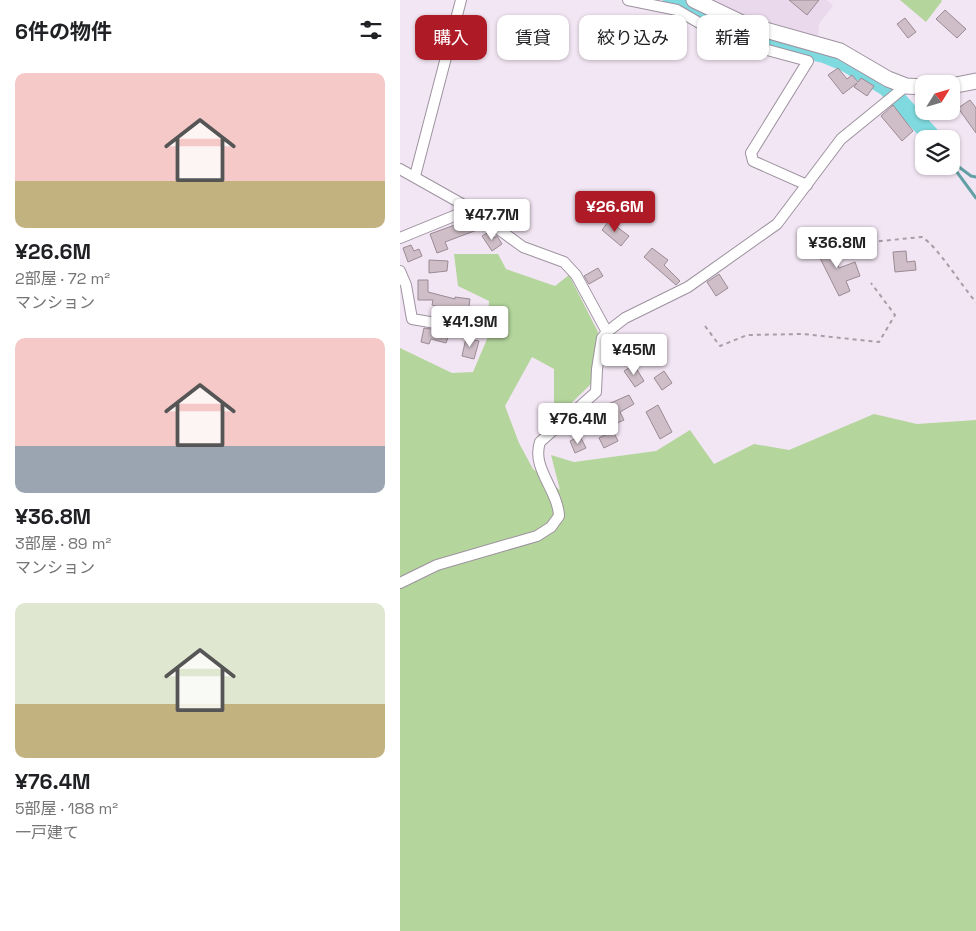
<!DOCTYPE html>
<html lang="ja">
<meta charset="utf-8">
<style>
:root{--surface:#fff;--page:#f2f2f2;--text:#202124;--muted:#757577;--accent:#ae1b27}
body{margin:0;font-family:"Space Grotesk","Noto Sans JP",sans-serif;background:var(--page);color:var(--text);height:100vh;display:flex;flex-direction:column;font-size:19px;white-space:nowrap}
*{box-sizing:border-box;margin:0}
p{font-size:16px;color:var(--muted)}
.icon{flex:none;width:28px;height:28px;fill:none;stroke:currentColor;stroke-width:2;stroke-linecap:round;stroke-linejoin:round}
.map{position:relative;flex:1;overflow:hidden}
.drawer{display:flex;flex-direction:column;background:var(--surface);width:400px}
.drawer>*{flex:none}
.banner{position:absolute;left:15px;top:15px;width:475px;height:45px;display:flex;gap:10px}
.needle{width:32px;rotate:53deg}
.tools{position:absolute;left:515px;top:75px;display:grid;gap:10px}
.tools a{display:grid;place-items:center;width:45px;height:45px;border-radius:10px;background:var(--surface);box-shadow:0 1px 4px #0004;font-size:25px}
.price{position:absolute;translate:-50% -42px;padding:0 11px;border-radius:5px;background:#fff;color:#222;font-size:16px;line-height:32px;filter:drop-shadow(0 1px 2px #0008)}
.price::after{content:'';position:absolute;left:50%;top:30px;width:15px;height:11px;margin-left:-8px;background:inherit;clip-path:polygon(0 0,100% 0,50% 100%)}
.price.on{background:var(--accent);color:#fff}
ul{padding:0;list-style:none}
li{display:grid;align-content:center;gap:10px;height:265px;padding:0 15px}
li span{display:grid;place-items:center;height:155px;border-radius:10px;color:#555}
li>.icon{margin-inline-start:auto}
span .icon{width:90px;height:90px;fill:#fffc;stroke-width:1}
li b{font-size:21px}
h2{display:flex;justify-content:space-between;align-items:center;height:60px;padding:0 15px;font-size:21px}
.tag{padding:0 18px;border-radius:10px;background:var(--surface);box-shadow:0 1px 4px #0004;font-size:18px;line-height:45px}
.tag.on{background:var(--accent);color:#fff}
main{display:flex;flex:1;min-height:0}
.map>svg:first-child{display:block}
</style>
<main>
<section class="drawer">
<h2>6件の物件<svg class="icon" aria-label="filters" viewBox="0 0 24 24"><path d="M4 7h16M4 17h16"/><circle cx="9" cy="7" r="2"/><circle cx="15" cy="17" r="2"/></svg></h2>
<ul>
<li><span style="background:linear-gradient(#f6c9c9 70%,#c2b280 0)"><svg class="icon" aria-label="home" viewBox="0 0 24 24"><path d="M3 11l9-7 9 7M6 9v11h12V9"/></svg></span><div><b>¥26.6M</b><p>2部屋 · 72 m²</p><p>マンション</p></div></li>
<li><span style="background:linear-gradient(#f6c9c9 70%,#9aa5b1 0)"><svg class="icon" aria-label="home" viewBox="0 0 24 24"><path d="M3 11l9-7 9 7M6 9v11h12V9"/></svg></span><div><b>¥36.8M</b><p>3部屋 · 89 m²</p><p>マンション</p></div></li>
<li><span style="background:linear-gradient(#dfe7d0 65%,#c2b280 0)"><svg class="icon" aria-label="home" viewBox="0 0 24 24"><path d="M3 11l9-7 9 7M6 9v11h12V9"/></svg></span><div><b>¥76.4M</b><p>5部屋 · 188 m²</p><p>一戸建て</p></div></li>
</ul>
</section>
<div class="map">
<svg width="576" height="931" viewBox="0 0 576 931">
<rect width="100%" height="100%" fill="#f3e6f4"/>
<polygon fill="#ead8ec" points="313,0 427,0 433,6 419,24 418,38 348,21 313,3"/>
<g fill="#b4d59c">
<polygon points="500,0 541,0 542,1 526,22"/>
<polygon points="54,254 98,254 106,269 155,286 169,275 198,332 192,383 154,420 154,369 132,357 105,406 119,443 133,469 160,490 151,455 174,462 256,451 290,430 314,464 354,444 389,450 474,414 517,424 576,420 576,931 0,931 0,348 52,373 73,372 87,339 89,301 58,286"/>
</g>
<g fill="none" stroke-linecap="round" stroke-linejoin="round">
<g stroke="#62a0a5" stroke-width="3">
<polyline points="551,161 571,176 576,177"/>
<polyline points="551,164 576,198"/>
</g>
<polyline stroke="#7fdadf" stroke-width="18" points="272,0 351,38 424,54 446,63 486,87 534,139"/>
</g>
<g fill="#cfbec7" stroke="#9a8a93">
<polygon points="389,0 419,0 407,15"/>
<polygon points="545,10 566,29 557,38 536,19"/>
<polygon points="505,18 516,32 508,38 497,24"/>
<polygon points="438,68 447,79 452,75 458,82 461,78 474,86 467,96 454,87 457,83 443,94 428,75"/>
<polygon points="570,100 576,108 576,133 558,108"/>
<polygon points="493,105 513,131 502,141 481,116"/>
<polygon points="71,219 77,230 45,242 48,249 37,253 30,234"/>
<polygon points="209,221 229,236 221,246 202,230"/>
<polygon points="89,232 93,238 97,236 102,244 92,251 82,236"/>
<polygon points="428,242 439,268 455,262 460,276 446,281 450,291 439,296 415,248"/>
<polygon points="11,245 14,251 19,249 22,256 8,262 3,248"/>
<polygon points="252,248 268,260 264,265 280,281 276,285 244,257"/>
<polygon points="506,251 507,262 515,261 516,270 495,272 493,252"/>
<polygon points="29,260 48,261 47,271 29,273"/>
<polygon points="198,268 203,276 189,284 184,276"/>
<polygon points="319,274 328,288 316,296 307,282"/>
<polygon points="18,280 28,280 28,292 55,299 55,297 70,299 67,320 56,318 56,316 53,315 53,311 32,305 33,300 18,300"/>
<polygon points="24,328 50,332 46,343 31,339 29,344 21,342"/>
<polygon points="66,338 79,341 74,359 62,356"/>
<polygon points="234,365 244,381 235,387 224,371"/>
<polygon points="264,371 272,383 262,390 254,378"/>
<polygon points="229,395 234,404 220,412 224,420 215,424 206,405"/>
<polygon points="258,405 272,432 260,439 246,412"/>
<polygon points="213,431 218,441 204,448 199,438"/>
<polygon points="180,436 186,448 175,453 170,441"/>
</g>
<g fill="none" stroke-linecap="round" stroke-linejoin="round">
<defs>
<g id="street">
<polyline points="228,0 277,10 327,39 408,61 351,153 353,161 407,185"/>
<polyline points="0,169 71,209 123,247 164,262 176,275 207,332"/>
<polyline points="15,176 61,0"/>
<polyline points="0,238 71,209"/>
<polyline points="0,271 6,285 12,319 83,331"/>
<path d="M0,583L37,565L137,536L151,527L159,516C158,490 131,468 140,442L196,392L197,369L202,338L207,332L225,318L288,287L377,224L441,139L506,86"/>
</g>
<g id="secondary">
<polyline points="294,0 344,24 440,51 488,79 506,86 524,87"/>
<polyline points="551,86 576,81"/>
</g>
</defs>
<use href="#street" stroke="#9d929f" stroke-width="12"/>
<use href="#secondary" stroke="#9d929f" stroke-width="17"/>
<g stroke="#a79da7" stroke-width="2" stroke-dasharray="4 4" stroke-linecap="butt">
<path d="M439,245L522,237C539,248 560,284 576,302"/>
<polyline points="305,326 320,346 347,335 403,334 479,342 495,315 471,283"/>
</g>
<use href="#street" stroke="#fff" stroke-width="10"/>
<use href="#secondary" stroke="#fff" stroke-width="15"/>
</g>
</svg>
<div class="tools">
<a><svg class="needle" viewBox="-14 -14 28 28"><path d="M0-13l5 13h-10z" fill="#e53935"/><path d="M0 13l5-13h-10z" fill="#757577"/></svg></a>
<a><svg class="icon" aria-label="layers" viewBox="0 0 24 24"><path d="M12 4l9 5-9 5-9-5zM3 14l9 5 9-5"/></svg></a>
</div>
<b class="price on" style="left:215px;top:233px">¥26.6M</b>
<b class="price" style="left:92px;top:241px">¥47.7M</b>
<b class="price" style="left:437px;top:269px">¥36.8M</b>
<b class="price" style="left:70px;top:348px">¥41.9M</b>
<b class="price" style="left:234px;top:376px">¥45M</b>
<b class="price" style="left:178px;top:445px">¥76.4M</b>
<div class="banner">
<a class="tag on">購入</a>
<a class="tag">賃貸</a>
<a class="tag">絞り込み</a>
<a class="tag">新着</a>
</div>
</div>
</main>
